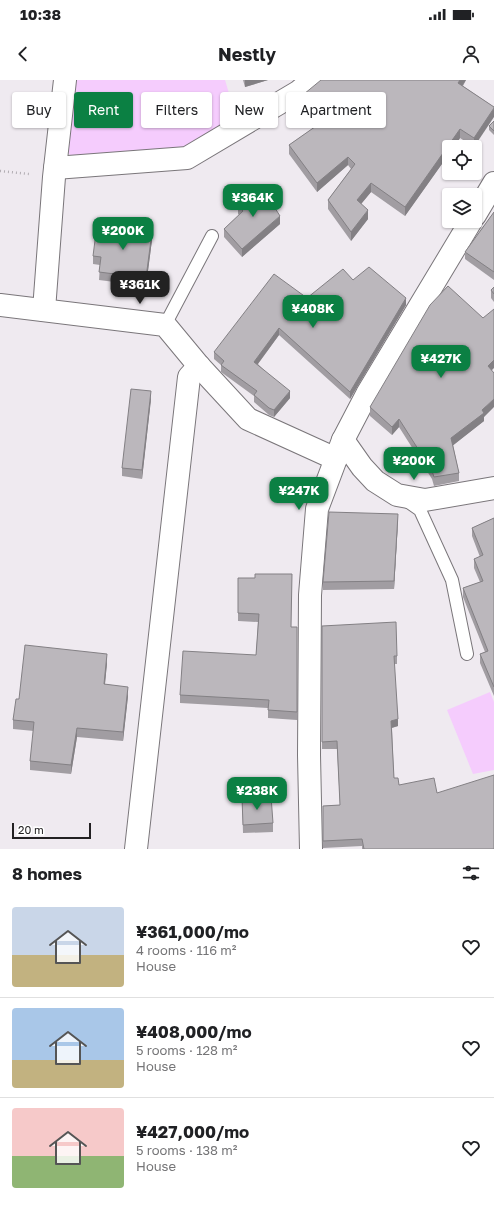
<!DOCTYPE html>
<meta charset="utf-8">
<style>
:root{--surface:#fff;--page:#f2f2f2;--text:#202124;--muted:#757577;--line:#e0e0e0;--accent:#0b8043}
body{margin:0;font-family:"Golos Text",sans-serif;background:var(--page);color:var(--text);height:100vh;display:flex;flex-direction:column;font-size:15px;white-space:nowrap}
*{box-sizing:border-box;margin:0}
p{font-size:13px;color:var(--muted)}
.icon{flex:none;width:22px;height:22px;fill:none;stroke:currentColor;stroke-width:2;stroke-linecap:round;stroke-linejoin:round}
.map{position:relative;height:769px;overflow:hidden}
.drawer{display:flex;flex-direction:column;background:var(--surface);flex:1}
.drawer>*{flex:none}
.guide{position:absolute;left:12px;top:12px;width:470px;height:36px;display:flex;gap:8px}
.buttons{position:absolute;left:442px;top:60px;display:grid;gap:8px}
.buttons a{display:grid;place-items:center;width:40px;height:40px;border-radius:4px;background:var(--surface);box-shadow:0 1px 3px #0004;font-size:20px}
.scale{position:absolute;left:12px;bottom:10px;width:79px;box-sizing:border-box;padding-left:4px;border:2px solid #222022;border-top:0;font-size:11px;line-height:14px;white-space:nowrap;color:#222022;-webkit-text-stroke:3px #fff;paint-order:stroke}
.price{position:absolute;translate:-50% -34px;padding:0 9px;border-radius:8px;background:var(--accent);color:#fff;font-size:13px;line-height:26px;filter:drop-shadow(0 1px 2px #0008)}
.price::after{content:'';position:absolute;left:50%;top:24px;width:12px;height:9px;margin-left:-6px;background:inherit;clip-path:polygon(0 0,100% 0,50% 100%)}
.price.current{background:#222;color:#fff}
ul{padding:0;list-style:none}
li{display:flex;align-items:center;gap:12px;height:100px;padding:0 12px}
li+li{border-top:1px solid var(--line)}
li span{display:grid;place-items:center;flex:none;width:112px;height:80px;border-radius:4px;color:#555}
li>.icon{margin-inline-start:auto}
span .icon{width:48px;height:48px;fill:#fffc;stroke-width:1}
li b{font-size:17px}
h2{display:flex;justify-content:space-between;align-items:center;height:48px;padding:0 12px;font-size:17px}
.pill{padding:0 14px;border-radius:4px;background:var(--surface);box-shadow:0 1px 3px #0004;font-size:14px;line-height:36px}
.pill.current{background:var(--accent);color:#fff}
.status{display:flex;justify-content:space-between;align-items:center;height:28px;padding:0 20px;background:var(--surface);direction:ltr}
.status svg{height:11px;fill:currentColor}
header{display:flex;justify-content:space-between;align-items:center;height:52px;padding:0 12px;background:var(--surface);font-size:18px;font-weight:700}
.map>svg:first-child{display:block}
</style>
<div class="status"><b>10:38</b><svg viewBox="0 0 49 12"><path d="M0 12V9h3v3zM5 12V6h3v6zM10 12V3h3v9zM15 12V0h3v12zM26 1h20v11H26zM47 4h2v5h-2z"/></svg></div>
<header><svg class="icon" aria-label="back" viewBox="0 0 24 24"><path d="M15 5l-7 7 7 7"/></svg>Nestly<svg class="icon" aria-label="person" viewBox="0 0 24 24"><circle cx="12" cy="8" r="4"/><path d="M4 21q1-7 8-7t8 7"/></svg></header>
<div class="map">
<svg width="494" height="769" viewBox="0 0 494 769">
<rect width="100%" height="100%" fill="#efeaf0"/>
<g fill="#f5ccfd">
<polygon points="76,0 225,0 236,37 179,73 77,80 68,73"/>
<polygon points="490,612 494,622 494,690 473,694 447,630"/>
</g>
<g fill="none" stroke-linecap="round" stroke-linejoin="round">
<defs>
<g id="lane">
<polyline points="165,245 212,156"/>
<polyline points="407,421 420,430 452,500 467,574"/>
</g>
<g id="street">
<polyline points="55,88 187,78 298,12 313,0"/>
<polyline points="475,135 494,103"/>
<polyline points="0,225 165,245 199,286 248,339 336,379"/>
<polyline points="44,230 54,97 65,0"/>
<polyline points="343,360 362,387 375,401 397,415 425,420 494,408"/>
<polyline points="136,769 189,297 199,286"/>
<polyline points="311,769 309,675 310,515 317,429 343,360 367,314 471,141"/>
</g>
</defs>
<use href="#lane" stroke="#7a767a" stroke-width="14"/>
<use href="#street" stroke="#7a767a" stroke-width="24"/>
<polyline stroke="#b1adb2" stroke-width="2.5" stroke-dasharray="1 3" stroke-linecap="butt" points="0,91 29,94"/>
<use href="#lane" stroke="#fff" stroke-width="12"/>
<use href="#street" stroke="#fff" stroke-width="22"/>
</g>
<g fill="#a19da2">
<polygon points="243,0 268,0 245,7"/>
<polygon points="466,0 463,6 494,27 474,67 460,58 454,67 449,67 449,74 405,136 371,112 361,124 368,139 351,161 328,129 328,120 351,89 348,85 317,112 289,74 289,65 315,47 302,29 302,20 304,19 304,14"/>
<polygon points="494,41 494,55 489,50 489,46"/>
<polygon points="238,126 280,144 242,177 224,157 224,149 239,135 238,134"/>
<polygon points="494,132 494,200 465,179 465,172"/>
<polygon points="152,160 146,206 99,200 100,185 93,184 93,176"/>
<polygon points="353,200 406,225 350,319 279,255 258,284 290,318 274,337 269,335 254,322 254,316 221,292 221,285 214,279 214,272 307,218"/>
<polygon points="494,207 494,222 491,218 491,210"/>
<polygon points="483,238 492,290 484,337 484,341 453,365 459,393 459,401 434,406 432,399 399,347 392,355 370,336 370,327"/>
<polygon points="151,319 142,399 122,396 122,388"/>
<polygon points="494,438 494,616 480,583 480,574 485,572 463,517 463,508 480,502 474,488 474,479 480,477 472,456 472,448"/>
<polygon points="398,441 394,509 323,510 323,502"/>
<polygon points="238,498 291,547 297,547 297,640 268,638 268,628 180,623 180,615 256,575 258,542 238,541"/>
<polygon points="322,546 397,576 397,584 394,584 398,646 392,648 394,698 399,705 437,713 494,769 362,769 362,766 323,768 323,726 340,725 337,669 322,669"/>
<polygon points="107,583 105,604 128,616 123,661 77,657 71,694 30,690 30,681 34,651 13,649 13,640 19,619"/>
<polygon points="242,718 273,743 273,752 243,753"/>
</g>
<g fill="#838084">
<polygon points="245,0 268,0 245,7"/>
<polygon points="460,0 466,0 458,12 458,3"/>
<polygon points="494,28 494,37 474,67 474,58"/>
<polygon points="460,49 460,58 454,67 449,67 449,74 405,136 405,127"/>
<polygon points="348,77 348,85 317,112 317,103"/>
<polygon points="371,103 371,112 357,129 357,120"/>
<polygon points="368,130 368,139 351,161 351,152"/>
<polygon points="280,136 280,144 242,177 242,169"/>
<polygon points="152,152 152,160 146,206 146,198"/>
<polygon points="406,218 406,225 350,319 350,312"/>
<polygon points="279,248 279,255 254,289 254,282"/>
<polygon points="494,280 494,288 488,294 488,286"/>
<polygon points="151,311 151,319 142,399 142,390"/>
<polygon points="290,311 290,318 274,337 274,330"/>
<polygon points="494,319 494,327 484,337 484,341 451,367 451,358"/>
<polygon points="399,339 399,347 392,355 392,347"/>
<polygon points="398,434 398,441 394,509 394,501"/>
<polygon points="107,574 107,583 104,613 104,604"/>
<polygon points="128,607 128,616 123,661 123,652"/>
<polygon points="398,639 398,646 391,648 391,641"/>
<polygon points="77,648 77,657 71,694 71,685"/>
</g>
<g fill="#bbb7bc" stroke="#838084">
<polygon points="321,0 460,0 458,3 494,27 494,28 474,58 460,49 405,127 371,103 357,120 368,130 351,152 328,120 355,84 348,77 317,103 289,65 319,44 302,20 306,17 304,14"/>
<polygon points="494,41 494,51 489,46"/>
<polygon points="261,106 280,136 242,169 224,149 243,131 238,126"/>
<polygon points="494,132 494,192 465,172"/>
<polygon points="97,145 152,152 146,198 99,192 101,177 93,176"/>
<polygon points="369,187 406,218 350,312 279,248 254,282 290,311 274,330 269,328 254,315 257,311 221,285 224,281 214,272 274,194 307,218 343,189 353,200"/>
<polygon points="448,206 483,238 494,229 494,280 488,286 494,293 494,319 482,330 484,333 451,358 459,393 434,397 432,391 399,339 392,347 370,327 430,225"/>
<polygon points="494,207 494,214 491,210"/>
<polygon points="131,309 151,311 142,390 122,388"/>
<polygon points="329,432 398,434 394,501 323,502"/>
<polygon points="494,438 494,607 480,574 488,571 463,508 483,501 474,479 483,475 472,448"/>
<polygon points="255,494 292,494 291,547 297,547 297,632 268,630 269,620 180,615 183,571 256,575 259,534 238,533 238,498 255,498"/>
<polygon points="396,542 397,576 394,576 398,639 391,641 394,698 398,698 399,705 434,698 437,713 494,695 494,769 364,769 362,759 323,761 323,726 340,725 337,661 322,662 322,546"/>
<polygon points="25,565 107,574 104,604 128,607 123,652 77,648 71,685 30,681 34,642 13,640 16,619 19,619"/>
<polygon points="271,716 273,743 243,745 242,718"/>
</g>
</svg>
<div class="buttons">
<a><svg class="icon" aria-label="locate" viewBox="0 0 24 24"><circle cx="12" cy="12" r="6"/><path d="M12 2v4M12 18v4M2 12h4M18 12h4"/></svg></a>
<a><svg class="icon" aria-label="layers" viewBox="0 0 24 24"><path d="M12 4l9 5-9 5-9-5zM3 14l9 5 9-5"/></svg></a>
</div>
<div class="scale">20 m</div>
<b class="price" style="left:253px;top:138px">¥364K</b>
<b class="price" style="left:123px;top:171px">¥200K</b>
<b class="price current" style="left:140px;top:225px">¥361K</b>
<b class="price" style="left:313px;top:249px">¥408K</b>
<b class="price" style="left:441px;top:299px">¥427K</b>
<b class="price" style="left:414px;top:401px">¥200K</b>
<b class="price" style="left:299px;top:431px">¥247K</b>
<b class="price" style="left:257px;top:731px">¥238K</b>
<div class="guide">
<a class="pill">Buy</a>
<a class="pill current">Rent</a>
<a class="pill">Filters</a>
<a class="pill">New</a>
<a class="pill">Apartment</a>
</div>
</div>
<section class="drawer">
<h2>8 homes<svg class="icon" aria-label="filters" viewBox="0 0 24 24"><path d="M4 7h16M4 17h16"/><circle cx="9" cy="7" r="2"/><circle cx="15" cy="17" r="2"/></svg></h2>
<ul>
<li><span style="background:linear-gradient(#c9d6e8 60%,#c2b280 0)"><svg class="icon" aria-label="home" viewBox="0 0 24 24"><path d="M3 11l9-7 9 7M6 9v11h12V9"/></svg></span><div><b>¥361,000/mo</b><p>4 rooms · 116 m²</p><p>House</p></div><svg class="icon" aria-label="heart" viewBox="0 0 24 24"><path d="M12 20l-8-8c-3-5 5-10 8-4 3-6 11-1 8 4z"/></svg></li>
<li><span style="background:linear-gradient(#a9c7e8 65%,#c2b280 0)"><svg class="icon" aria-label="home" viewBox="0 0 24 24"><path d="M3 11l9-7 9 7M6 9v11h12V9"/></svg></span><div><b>¥408,000/mo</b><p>5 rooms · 128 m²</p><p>House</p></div><svg class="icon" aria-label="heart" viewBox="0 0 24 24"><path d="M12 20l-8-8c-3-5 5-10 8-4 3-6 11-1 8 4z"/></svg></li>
<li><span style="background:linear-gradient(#f6c9c9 60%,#8fb573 0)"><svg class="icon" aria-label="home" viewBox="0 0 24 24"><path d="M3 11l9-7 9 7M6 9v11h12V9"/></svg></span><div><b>¥427,000/mo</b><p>5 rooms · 138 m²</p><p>House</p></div><svg class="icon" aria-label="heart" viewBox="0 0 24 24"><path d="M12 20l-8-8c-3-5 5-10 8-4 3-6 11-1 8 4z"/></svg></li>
</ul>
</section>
